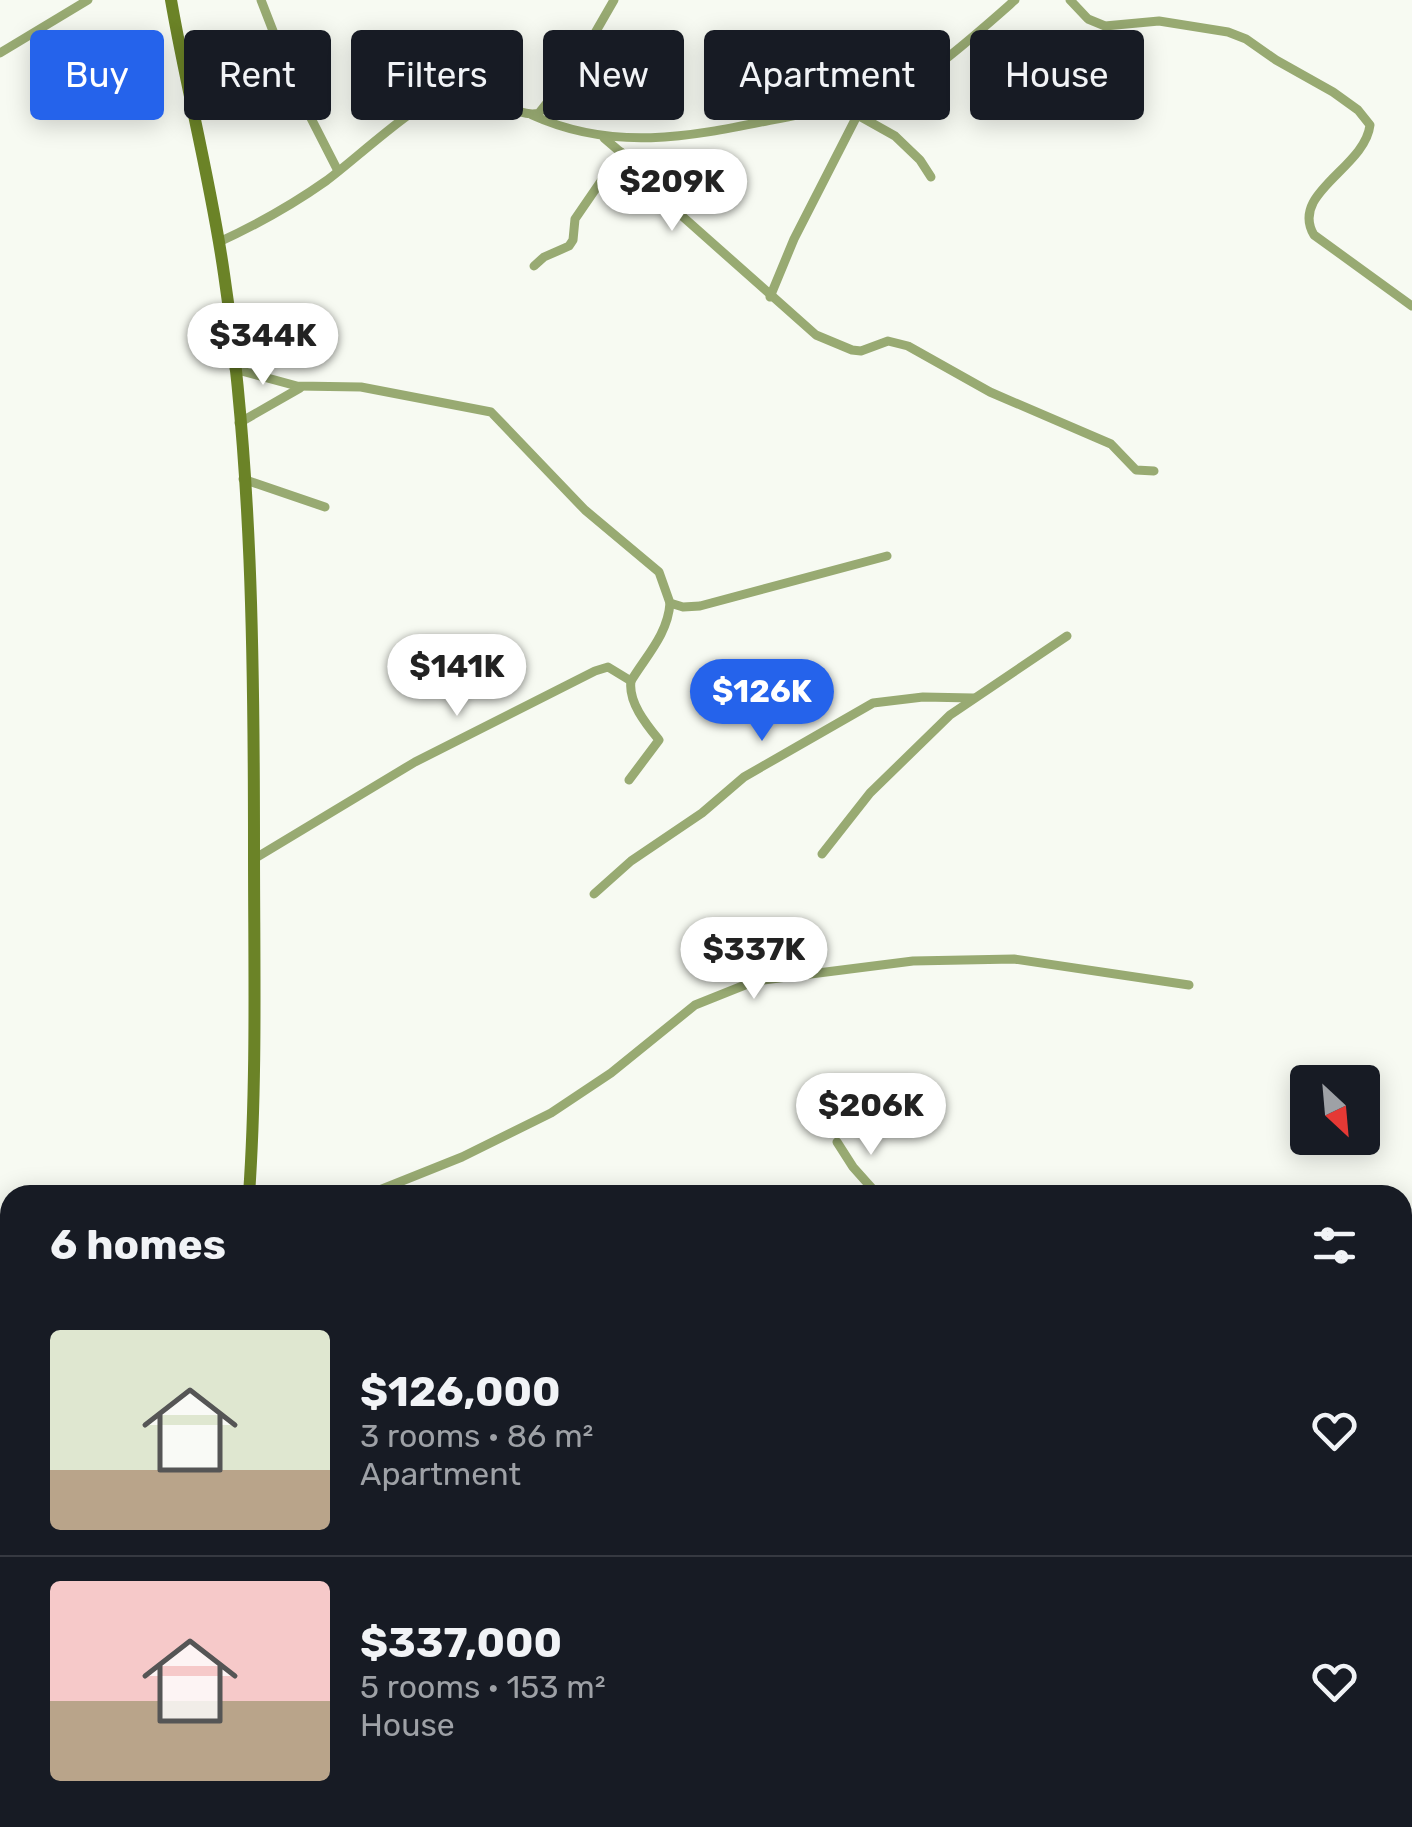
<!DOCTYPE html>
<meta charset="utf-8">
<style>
:root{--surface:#171b24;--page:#242831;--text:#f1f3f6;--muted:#9ea1a6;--line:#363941;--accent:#2563eb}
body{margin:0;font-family:Rubik,sans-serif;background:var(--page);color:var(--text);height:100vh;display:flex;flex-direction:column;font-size:38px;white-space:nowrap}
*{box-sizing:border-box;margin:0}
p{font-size:32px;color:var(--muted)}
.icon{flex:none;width:55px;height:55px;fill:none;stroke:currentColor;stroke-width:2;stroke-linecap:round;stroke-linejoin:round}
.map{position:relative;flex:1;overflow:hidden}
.details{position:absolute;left:0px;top:1185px;width:1412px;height:642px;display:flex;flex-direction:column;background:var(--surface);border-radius:30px 30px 0 0;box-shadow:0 5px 25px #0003}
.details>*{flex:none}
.banner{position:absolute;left:30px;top:30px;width:1352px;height:90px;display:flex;gap:20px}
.needle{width:65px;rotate:154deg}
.tools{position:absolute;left:1290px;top:1065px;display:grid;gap:20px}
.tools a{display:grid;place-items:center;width:90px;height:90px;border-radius:10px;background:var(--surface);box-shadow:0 5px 25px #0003;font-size:50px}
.price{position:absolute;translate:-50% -85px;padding:0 22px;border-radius:35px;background:#fff;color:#222;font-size:32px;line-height:65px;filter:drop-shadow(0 2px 5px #0008)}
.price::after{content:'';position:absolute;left:50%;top:60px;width:30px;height:22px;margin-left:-15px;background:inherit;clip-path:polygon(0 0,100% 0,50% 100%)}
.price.on{background:var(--accent);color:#fff}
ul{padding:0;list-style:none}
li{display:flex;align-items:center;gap:30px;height:250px;padding:0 50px}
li+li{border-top:2px solid var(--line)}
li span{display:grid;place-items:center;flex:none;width:280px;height:200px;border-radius:10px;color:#555}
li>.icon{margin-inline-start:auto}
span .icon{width:120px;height:120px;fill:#fffc;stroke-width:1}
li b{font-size:42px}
h2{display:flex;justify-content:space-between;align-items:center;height:120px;padding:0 50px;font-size:42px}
.pill{padding:0 35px;border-radius:10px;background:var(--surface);box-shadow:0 5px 25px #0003;font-size:35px;line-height:90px}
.pill.on{background:var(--accent);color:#fff}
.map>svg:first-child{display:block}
</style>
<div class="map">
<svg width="1412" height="1827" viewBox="0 0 1412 1827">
<rect width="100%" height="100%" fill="#f7faf2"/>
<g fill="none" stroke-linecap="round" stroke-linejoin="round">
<g stroke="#98aa72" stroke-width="9">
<polyline points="261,0 294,85 338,171"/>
<path d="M1070,0L1088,19L1105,26L1159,21L1228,32L1246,39L1276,60L1333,92L1358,110L1370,125C1365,168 1289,193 1314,235L1412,306"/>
<polyline points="0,53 88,0"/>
<polyline points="854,113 895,136 920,160 931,177"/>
<path d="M532,115C633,161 726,126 830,109C842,107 856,111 868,107C910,94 981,30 1015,0"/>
<polyline points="604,138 625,156 673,208 816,335 852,350 861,351 888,341 908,346 990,392 1111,444 1136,470 1154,471"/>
<path d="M219,242C256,225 292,205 326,181C356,159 419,99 451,91C478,84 515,120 539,113L576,66L614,0"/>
<polyline points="534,266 544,257 569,246 573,240 575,219 621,152"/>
<polyline points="770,297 794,239 861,108"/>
<polyline points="234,369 297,386 361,387 491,412 585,510 659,572 670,603 683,607 700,606 887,556"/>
<polyline points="239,423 300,388"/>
<polyline points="243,479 325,507"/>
<path d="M629,780L659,740C646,724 628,702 631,681"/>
<polyline points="822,854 870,793 950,715 1067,636"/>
<path d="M254,859L415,762L595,671L608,667L631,681C646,656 668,634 670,603"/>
<polyline points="594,894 631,861 702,813 744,777 873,703 923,697 973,698"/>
<polyline points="837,1142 853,1167 878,1195"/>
<polyline points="367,1195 462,1157 551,1113 611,1073 695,1005 755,981 913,961 1014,959 1189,985"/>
<polyline points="1402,1330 1412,1325"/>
<polyline points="1402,1736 1412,1743"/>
<polyline points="1402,1816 1412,1815"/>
<polyline points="839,1818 841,1827"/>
<polyline points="90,1822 148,1818"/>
<polyline points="1320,1827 1354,1823"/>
<polyline points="1349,1827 1395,1818"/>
</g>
<g stroke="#6b8327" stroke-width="12">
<path d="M171,0C187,92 211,182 224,274C252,464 254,657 254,848C254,964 257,1079 249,1195"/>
<polyline points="89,1827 92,1818"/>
</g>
</g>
</svg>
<div class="tools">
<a><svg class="needle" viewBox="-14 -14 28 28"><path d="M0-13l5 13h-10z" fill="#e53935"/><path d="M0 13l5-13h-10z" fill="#9ea1a6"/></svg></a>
</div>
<b class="price" style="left:672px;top:234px">$209K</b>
<b class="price" style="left:263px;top:388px">$344K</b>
<b class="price" style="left:457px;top:719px">$141K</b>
<b class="price on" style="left:762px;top:744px">$126K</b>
<b class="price" style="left:754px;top:1002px">$337K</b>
<b class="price" style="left:871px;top:1158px">$206K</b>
<div class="banner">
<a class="pill on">Buy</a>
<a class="pill">Rent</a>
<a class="pill">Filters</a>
<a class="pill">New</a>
<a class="pill">Apartment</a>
<a class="pill">House</a>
</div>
<section class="details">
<h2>6 homes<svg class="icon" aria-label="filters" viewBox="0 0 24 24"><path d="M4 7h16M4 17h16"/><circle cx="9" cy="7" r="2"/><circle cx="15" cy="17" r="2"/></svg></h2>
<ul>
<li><span style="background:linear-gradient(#dfe7d0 70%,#b9a48a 0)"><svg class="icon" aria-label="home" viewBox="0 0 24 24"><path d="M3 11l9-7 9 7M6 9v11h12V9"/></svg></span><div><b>$126,000</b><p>3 rooms · 86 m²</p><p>Apartment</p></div><svg class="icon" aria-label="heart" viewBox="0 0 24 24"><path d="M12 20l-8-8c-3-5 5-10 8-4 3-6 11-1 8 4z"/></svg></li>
<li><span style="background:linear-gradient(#f6c9c9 60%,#b9a48a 0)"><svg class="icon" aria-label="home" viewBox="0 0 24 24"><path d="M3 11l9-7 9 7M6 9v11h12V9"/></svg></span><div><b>$337,000</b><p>5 rooms · 153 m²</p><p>House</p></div><svg class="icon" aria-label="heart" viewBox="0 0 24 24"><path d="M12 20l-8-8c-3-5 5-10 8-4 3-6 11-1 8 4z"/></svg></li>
</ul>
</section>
</div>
